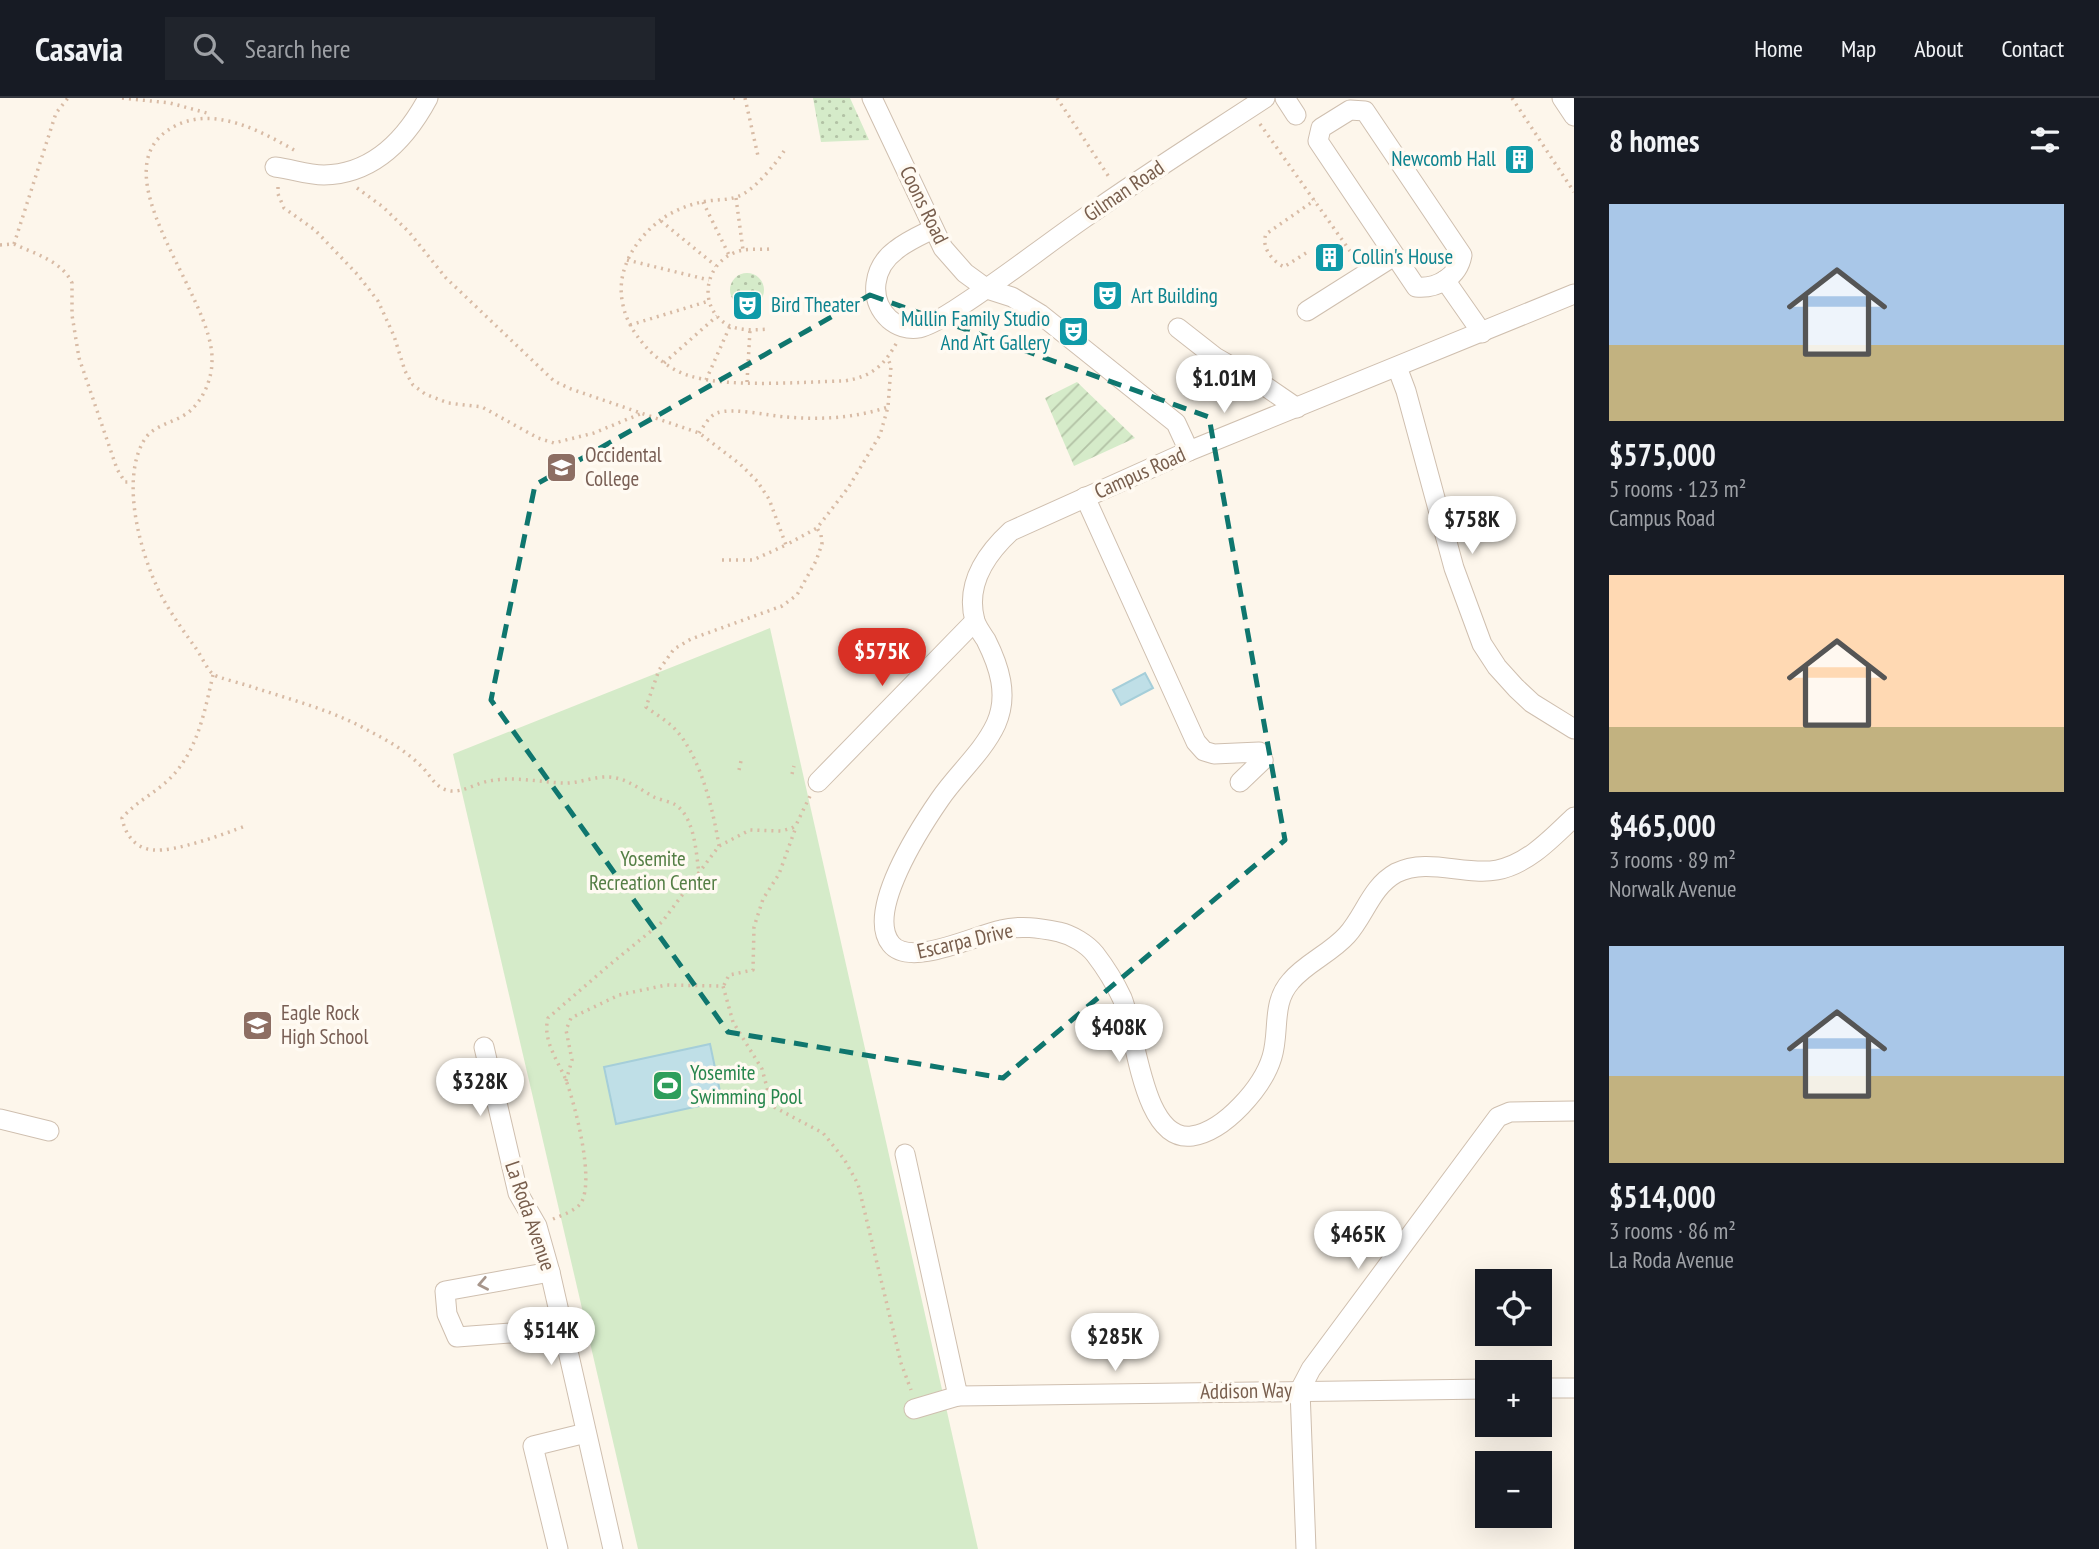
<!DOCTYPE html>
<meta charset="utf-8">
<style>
:root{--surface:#171b24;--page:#20242c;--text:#f1f3f6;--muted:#9ea1a6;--line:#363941;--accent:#d93025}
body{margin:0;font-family:"PT Sans Narrow",sans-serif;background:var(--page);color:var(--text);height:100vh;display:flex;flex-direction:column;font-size:26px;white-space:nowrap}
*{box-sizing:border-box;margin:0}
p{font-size:23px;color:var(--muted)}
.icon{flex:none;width:38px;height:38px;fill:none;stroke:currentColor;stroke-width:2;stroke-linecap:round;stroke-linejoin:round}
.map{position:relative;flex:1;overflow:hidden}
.drawer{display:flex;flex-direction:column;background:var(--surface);width:525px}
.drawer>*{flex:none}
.tools{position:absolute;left:1475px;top:1171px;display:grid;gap:14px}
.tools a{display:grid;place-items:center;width:77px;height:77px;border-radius:0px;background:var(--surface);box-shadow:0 7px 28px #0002;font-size:35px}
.price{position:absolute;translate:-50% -60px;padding:0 16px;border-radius:24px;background:#fff;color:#222;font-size:23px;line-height:46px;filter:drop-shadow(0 2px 4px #0008)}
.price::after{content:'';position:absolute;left:50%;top:42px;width:21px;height:16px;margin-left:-10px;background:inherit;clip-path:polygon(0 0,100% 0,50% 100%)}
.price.selected{background:var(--accent);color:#fff}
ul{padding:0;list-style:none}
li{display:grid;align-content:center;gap:14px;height:371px;padding:0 35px}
li span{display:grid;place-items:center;height:217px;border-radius:0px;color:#555}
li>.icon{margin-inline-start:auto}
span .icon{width:126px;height:126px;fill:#fffc;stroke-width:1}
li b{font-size:30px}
h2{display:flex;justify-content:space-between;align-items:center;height:84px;padding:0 35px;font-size:30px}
header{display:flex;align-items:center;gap:42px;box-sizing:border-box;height:98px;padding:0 35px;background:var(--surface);border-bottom:2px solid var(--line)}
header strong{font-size:33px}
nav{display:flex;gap:38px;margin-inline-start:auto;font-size:24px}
.search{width:490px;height:63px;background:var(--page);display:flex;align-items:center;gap:18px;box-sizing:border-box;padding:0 24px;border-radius:0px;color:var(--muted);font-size:26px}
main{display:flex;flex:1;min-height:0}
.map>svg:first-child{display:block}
</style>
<header>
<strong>Casavia</strong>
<div class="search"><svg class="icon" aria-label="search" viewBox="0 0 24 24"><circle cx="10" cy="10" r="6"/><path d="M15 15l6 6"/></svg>Search here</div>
<nav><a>Home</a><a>Map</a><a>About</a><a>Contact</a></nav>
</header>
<main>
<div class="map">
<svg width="1574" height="1451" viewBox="0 0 1574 1451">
<defs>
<pattern id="grass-dots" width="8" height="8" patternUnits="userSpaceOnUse" patternTransform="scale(1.75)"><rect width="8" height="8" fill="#d5ebc9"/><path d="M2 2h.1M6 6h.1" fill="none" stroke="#b2c2a5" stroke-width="1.8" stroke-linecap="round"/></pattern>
<pattern id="garden-furrows" width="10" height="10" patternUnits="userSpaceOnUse" patternTransform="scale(1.75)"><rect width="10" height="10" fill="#d5ebc9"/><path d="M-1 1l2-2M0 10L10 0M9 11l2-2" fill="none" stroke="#b2c2a5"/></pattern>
</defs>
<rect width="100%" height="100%" fill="#fdf6eb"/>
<g fill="url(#grass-dots)">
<polygon points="813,0 850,0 869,42 821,44"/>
<circle cx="747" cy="192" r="17"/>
</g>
<polygon fill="#d5ebc9" points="770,530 978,1451 638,1451 453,656"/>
<polygon fill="url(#garden-furrows)" points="1077,284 1135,340 1074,368 1045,300"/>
<g fill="#bfdfe7" stroke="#a5ced9" stroke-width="2">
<polygon points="1145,575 1153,590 1121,607 1113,592"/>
<polygon points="710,946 722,1003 616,1026 604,969"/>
</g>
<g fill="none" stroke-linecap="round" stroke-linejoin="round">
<defs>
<g id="minor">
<polyline points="872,0 943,150 965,175 987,191 1012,199 1040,216 1176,325 1189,353"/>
<polyline points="1285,0 1296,17"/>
<polyline points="1562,0 1574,18"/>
<path d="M1350,12L1365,13L1462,157C1458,179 1437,191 1416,189L1318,43L1321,30Z"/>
<path d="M275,69C292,71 307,77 324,77C373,76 406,41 428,0"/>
<path d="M933,131C921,137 907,143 896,152C873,169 868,201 889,221C897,228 908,232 919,230C932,227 945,218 956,211C1000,183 1040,151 1083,121C1142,79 1204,40 1265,0"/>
<polyline points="1445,182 1482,235"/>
<path d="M1574,196L1189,353L1011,433C986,456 965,487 975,523C977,529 982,536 986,542C999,568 1009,597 996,626C983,654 957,676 940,701C920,730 865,814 891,846C910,870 976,837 1001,832C1021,827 1039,830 1059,834C1072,837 1087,846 1095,856C1105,869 1115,885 1122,900C1136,933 1142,1045 1192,1038C1225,1033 1263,989 1272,959C1280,933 1271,905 1291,883C1306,865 1331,855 1347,837C1365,817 1371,789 1396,775C1428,759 1464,778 1497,772C1528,766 1552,740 1574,719"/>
<polyline points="1307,213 1394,158"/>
<polyline points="1178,230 1215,259 1262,286 1297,310"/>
<polyline points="1397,269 1406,293 1454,470 1482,546 1497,569 1516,590 1532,605 1574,631"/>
<polyline points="1085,399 1196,644 1204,653 1214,656 1259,654 1263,662 1240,684"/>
<polyline points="818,684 975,523"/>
<polyline points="484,949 518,1095 537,1128 550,1174 613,1451"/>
<polyline points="0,1021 49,1033"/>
<polyline points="905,1056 958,1298 1488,1291"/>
<polyline points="550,1174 445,1193 447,1216 457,1239 563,1231"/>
<polyline points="1540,1290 1574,1290"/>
<polyline points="914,1311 958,1298"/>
<polyline points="558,1451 533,1348 586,1335"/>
<polyline points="1306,1451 1300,1292 1311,1271 1498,1019 1510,1014 1574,1013"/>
</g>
</defs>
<use href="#minor" stroke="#cfbfaf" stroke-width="21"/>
<g stroke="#d8bba5" stroke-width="3.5" stroke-dasharray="2 5" stroke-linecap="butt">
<polyline points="122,0 170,5 207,15 209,19"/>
<polyline points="733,0 738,0"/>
<polyline points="745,0 758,58"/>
<polyline points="1057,0 1109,79"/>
<polyline points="1512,0 1574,94"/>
<polyline points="1260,26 1350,153"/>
<path d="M294,52C259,32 214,8 175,28C92,71 215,198 212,263C212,282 202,305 186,316C171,326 152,327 143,344C121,384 140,454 159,493C169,513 182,531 195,549C201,557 207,572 214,577C219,580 244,586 252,589C292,602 335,613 371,634C389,643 407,654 421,668C431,677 435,691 451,693C464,694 477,685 489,683C514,678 538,684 563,685C578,686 594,678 609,679C626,680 638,690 652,698C659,702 669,703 676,707C695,721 696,754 699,776"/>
<path d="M784,53C776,66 753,93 739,98C727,103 715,101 702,104C687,107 671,114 659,123C635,142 617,171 622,202C625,221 633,234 646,249C657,261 673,273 690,278C731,290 799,284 844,283C871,279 884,268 897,244"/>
<polyline points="278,89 278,96 284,110 315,132 357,176 378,203 394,238 405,273 413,287 425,296 448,305 482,309 538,340 554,345 594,335 640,316"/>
<polyline points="357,90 383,109 409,134 446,180 554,283 571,291 699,335 740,366 757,383 769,401 786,447 817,430 848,390 880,337 888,309 891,268 888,261"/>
<polyline points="736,100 743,152"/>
<polyline points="703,104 729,157"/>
<polyline points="661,123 716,168"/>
<path d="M14,146C35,156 62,163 72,185V217L79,260L117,371L125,384H132"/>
<polyline points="0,147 14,146 56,15 68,0"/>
<path d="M769,151C758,152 746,150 736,154C703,166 697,212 730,228C742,233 756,232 769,231"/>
<path d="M1306,155L1284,169C1272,163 1261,149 1266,136L1315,102"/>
<polyline points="627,162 709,182"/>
<polyline points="630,227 709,203"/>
<polyline points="664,265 717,218"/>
<polyline points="706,282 730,228"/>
<polyline points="747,284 750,232"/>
<path d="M699,335C704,328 709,318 717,315C733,309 769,318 787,319C821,322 855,320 888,309"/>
<polyline points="722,462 753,462 786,447"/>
<path d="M213,577C204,616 197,657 165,685C151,697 134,706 122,720C125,736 135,751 154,752C175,754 225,736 245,728"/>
<polyline points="739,672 741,663"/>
<polyline points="792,676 794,668"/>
<path d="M719,748C713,711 700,655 672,628C664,621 654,615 646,609L659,572L674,551L691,541L782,508L797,497L816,463L822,446L821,437L817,430"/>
<polyline points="724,887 729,877 753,872 754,829 763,801 779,776 796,729"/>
<polyline points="566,983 572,962 566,932 571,920 619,897 666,887 723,888 733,924 762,971 772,1008 823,1035 844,1061 858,1086 901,1265 911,1292"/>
<path d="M553,1121C562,1117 575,1113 581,1105C595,1082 575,1007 566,982C558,963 542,942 548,920L607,869L662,824L719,748L750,732L781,733L792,730L796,727L810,698"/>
</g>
<use href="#minor" stroke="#fff" stroke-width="19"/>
</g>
<defs><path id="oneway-chevron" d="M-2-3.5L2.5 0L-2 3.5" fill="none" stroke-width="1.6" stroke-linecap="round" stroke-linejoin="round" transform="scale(1.75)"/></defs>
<use stroke="#a7968b" href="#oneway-chevron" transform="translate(483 1186) rotate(169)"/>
<path fill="none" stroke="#0f766e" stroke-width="5" stroke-dasharray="14 9" stroke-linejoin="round" d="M870,197L1209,319L1285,742L1003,980L728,934L491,602L535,387Z"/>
<defs>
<symbol id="building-square" viewBox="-11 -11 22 22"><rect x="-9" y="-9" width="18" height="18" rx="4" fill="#0f9aa8" stroke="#fffaf2"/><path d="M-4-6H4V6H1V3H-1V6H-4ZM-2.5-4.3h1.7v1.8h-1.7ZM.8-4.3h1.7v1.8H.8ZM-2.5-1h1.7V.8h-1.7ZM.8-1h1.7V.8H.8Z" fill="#fff"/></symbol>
<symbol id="theatre-square" viewBox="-11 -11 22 22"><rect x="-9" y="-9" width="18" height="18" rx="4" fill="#0f9aa8" stroke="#fffaf2"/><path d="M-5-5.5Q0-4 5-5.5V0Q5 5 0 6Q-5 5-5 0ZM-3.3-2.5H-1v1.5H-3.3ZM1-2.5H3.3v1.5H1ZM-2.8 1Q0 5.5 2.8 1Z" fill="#fff"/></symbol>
<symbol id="university-square" viewBox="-11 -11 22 22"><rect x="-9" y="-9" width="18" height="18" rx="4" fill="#8d6e63" stroke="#fffaf2"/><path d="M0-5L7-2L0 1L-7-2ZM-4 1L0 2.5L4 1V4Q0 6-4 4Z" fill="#fff"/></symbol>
<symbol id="school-square" viewBox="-11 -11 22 22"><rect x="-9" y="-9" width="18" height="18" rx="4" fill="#8d6e63" stroke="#fffaf2"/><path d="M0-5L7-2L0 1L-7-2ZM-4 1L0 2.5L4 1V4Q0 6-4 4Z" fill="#fff"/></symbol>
<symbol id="stadium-square" viewBox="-11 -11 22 22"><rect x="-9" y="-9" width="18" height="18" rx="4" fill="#2e9e5b" stroke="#fffaf2"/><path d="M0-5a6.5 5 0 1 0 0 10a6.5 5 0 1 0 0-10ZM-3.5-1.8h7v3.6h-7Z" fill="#fff"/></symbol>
</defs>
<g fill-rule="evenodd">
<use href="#building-square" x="1502" y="44" width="35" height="35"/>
<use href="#building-square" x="1312" y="142" width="35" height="35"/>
<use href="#theatre-square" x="1090" y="180" width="35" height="35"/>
<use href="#theatre-square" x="730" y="190" width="35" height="35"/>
<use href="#theatre-square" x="1056" y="216" width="35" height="35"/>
<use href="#university-square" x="544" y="352" width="35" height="35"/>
<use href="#school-square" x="240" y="910" width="35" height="35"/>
<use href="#stadium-square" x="650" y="970" width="35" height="35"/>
</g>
<g text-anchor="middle" stroke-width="7" stroke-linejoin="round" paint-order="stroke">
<g font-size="21" fill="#0d838f" stroke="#fffaf2" text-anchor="start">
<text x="1496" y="68" text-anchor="end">Newcomb Hall</text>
<text x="1352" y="166">Collin's House</text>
<text x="1131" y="205">Art Building</text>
<text x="771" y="214">Bird Theater</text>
<text x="1050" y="228" text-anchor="end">Mullin Family Studio<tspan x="1050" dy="24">And Art Gallery</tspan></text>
</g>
<g font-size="21" fill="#785e4d" stroke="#fffaf2">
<text transform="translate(1124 93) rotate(-34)" y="7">Gilman Road</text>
<text transform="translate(924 107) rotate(64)" y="7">Coons Road</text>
<text transform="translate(1140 375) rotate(-24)" y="7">Campus Road</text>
<text transform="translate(965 843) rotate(-13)" y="7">Escarpa Drive</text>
<text transform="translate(530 1118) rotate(71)" y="7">La Roda Avenue</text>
<text transform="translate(1246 1293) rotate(-1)" y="7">Addison Way</text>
</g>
<g font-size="21" fill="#785e54" stroke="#fffaf2" text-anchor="start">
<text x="585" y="364">Occidental<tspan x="585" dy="24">College</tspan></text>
<text x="281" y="922">Eagle Rock<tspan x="281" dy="24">High School</tspan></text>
</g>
<g font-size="21" fill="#547e45" stroke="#fffaf2">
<text x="653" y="768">Yosemite<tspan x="653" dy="24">Recreation Center</tspan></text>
</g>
<g font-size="21" fill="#27864d" stroke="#fffaf2" text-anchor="start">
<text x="690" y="982">Yosemite<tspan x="690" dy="24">Swimming Pool</tspan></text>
</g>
</g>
</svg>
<div class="tools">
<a><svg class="icon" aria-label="locate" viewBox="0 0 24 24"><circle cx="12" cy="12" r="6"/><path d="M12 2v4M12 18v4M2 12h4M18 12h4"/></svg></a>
<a>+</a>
<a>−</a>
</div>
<b class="price" style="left:1224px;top:317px">$1.01M</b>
<b class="price" style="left:1472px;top:458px">$758K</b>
<b class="price selected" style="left:882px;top:590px">$575K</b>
<b class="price" style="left:1119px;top:966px">$408K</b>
<b class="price" style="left:480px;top:1020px">$328K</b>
<b class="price" style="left:1358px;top:1173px">$465K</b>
<b class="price" style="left:551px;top:1269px">$514K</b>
<b class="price" style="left:1115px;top:1275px">$285K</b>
</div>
<section class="drawer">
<h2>8 homes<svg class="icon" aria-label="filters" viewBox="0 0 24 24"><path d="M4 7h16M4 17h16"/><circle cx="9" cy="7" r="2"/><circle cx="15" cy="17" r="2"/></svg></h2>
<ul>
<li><span style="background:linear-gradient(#a9c7e8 65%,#c2b280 0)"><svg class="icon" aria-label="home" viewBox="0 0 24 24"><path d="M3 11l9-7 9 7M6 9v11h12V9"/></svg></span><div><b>$575,000</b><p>5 rooms · 123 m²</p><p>Campus Road</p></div></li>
<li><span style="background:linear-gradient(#ffd9b3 70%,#c2b280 0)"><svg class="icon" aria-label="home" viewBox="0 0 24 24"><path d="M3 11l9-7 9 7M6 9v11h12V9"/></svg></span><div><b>$465,000</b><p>3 rooms · 89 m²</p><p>Norwalk Avenue</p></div></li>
<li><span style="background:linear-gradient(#a9c7e8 60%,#c2b280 0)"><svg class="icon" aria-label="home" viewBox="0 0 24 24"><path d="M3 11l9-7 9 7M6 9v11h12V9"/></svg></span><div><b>$514,000</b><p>3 rooms · 86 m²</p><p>La Roda Avenue</p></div></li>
</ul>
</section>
</main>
